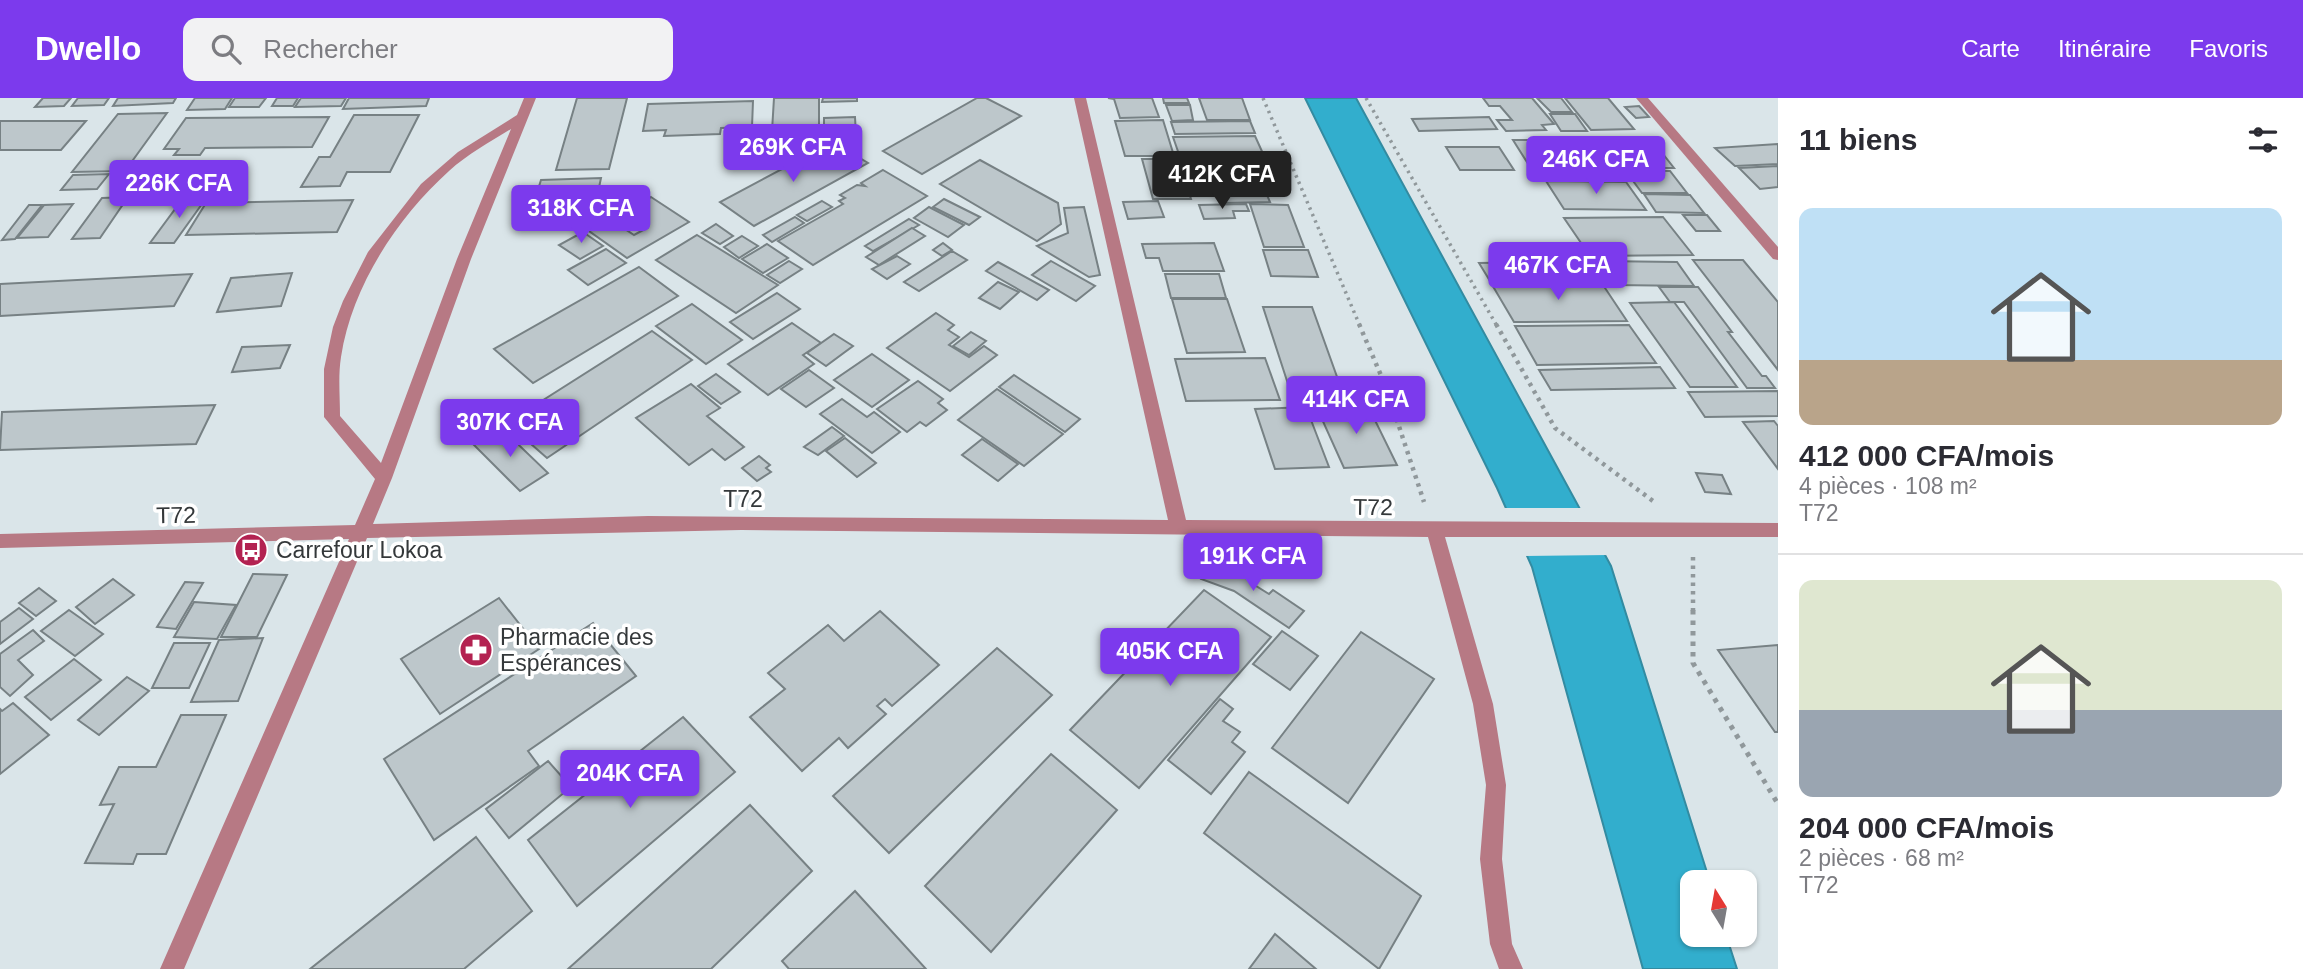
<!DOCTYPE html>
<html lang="fr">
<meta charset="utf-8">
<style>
:root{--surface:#fff;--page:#f2f2f3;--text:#2b2b33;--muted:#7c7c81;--line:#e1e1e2;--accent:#7c3aed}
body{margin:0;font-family:Arial,sans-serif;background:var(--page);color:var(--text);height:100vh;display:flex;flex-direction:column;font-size:26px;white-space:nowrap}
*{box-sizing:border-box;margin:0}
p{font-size:23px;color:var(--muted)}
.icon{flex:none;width:38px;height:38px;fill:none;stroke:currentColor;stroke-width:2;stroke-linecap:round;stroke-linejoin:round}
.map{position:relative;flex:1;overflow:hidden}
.details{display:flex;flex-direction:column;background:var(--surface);width:525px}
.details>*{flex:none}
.needle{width:46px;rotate:349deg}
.buttons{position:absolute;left:1680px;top:772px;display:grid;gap:14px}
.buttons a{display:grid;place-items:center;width:77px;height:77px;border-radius:14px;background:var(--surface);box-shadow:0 2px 5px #0004;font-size:35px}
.price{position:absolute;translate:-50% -60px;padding:0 16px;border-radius:7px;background:var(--accent);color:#fff;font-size:23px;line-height:46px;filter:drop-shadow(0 2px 4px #0008)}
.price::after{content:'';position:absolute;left:50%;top:42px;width:21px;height:16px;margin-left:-10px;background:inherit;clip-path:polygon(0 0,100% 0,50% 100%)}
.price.on{background:#222;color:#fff}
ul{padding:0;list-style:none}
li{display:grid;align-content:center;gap:14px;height:371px;padding:0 21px}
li+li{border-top:2px solid var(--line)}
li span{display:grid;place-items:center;height:217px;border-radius:14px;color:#555}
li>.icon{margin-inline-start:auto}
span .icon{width:126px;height:126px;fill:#fffc;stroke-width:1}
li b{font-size:30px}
h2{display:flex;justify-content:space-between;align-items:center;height:84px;padding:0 21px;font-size:30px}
header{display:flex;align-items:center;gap:42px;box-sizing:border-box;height:98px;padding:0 35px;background:var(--accent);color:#fff}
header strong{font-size:33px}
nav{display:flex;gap:38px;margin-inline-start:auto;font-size:24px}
.search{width:490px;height:63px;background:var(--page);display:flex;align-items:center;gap:18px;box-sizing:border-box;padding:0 24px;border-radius:14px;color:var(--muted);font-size:26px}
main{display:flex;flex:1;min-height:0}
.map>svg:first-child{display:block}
</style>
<header>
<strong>Dwello</strong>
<div class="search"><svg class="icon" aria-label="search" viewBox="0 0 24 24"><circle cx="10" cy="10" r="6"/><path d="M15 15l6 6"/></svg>Rechercher</div>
<nav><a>Carte</a><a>Itinéraire</a><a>Favoris</a></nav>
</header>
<main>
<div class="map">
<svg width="1778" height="871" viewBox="0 0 1778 871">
<rect width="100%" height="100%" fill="#dae5e9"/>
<polygon fill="#32aecd" stroke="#338ba1" stroke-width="2" points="1305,0 1356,0 1611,468 1710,784 1692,784 1692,836 1726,837 1737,871 1643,871 1532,469 1497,390"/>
<polygon fill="#dae5e9" points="1502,410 1583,410 1609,457 1523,458"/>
<g fill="#bdc7cb" stroke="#778184" stroke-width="2" fill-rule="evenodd">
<polygon points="43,0 71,0 64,8 35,9"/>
<polygon points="78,0 109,0 104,7 72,8"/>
<polygon points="118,0 176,0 173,5 113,8"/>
<polygon points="195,0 232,0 225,11 187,12"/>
<polygon points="235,0 266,0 259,9 229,9"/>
<polygon points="277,0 298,0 293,8 272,8"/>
<polygon points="301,0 346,0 341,8 295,9"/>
<polygon points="349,0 429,0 426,8 343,11"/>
<polygon points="577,0 627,0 609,71 556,72"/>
<polygon points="774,0 819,0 819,32 772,33"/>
<polygon points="823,0 857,0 857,3 822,4"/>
<polygon points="977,0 986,0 1021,18 922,76 883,53"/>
<polygon points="1108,0 1152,0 1159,19 1120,20 1114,1"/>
<polygon points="1163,0 1187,0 1189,5 1164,5"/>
<polygon points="1199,0 1242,0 1250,22 1207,22"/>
<polygon points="1483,0 1532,0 1554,26 1542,27 1546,32 1506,33 1497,22 1512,22 1500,8 1489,8"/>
<polygon points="1537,0 1561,0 1572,14 1551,14"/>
<polygon points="1565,0 1608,0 1634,31 1591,32"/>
<polygon points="753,3 752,29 721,30 720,36 664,38 666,32 643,33 648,6"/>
<polygon points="1166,7 1190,7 1193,22 1172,23"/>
<polygon points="1639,8 1649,19 1636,20 1625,9"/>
<polygon points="167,15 125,73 72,74 118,16"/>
<polygon points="1550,16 1575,16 1587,33 1561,33"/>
<polygon points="354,17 419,17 390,74 347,74 340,88 301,89 319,59 330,59"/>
<polygon points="329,19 312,49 205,50 200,57 174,57 179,51 164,51 186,20"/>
<polygon points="855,19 856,37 824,37 824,20"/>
<polygon points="1489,19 1497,31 1419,33 1412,21"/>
<polygon points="1163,22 1174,58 1125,58 1115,23"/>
<polygon points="0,23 86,23 61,52 0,52"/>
<polygon points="1250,23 1255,35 1175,36 1171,24"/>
<polygon points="1255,38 1265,60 1181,62 1173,39"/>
<polygon points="1611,41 1651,41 1674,70 1634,70"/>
<polygon points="1513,42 1555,42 1576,72 1532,72"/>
<polygon points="833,44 868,65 754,128 720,104"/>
<polygon points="1593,45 1617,49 1627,64 1605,64"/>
<polygon points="1778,46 1778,66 1735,68 1715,50"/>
<polygon points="1446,49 1499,49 1514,72 1460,72"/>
<polygon points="1142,61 1178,61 1191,101 1153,101"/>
<polygon points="980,62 1058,105 1061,126 1037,143 940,86"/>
<polygon points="1255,63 1261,79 1214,80 1208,64"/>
<polygon points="1778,68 1778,89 1760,91 1739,70"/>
<polygon points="883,72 927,98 813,167 778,143 843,106 839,103 845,100 840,97 857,87 865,88 861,85"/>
<polygon points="1625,72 1670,73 1687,95 1642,95"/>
<polygon points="109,76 97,91 61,92 73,77"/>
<polygon points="601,80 597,99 562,100 561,107 544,107 546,100 535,101 541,82"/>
<polygon points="1214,83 1261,83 1270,104 1222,105"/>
<polygon points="1546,83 1626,84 1646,112 1564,111"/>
<polygon points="1644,96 1690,97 1704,115 1656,114"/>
<polygon points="128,99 100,140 72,141 102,100"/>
<polygon points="184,99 207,99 174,145 150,145"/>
<path d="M651,99L689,124L627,160L589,133ZM638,123L647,130L634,137L625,131Z"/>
<polygon points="944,101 980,119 969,127 933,109"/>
<polygon points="353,102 337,134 186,137 206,105"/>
<polygon points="822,103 832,109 807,123 797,117"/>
<polygon points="1158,103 1164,119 1128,121 1123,104"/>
<polygon points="73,106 48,139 17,140 44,107"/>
<polygon points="1246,106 1249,113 1233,113 1235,120 1204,121 1199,107"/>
<polygon points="1250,106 1288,107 1304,149 1264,149"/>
<polygon points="29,107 42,107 15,141 2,142"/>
<polygon points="929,109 964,127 948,139 914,120"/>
<polygon points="1084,109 1100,177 1089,179 1037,148 1068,135 1064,110"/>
<polygon points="1683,117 1707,117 1720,133 1696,133"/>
<polygon points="795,119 804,125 772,144 763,137"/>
<polygon points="1663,119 1693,157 1590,158 1564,120"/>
<polygon points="909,121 919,127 873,153 865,148"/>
<polygon points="716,126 733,138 720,146 702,135"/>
<polygon points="912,130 925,138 879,167 866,159"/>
<polygon points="583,134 603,148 580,161 559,147"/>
<polygon points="697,137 778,187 736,215 656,162"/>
<polygon points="742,138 758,148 739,160 724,149"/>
<polygon points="943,145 952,152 942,158 933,152"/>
<polygon points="1214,145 1224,173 1163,173 1159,160 1146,160 1142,146"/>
<polygon points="767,146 788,160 763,175 742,161"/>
<polygon points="606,151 626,165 588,187 568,172"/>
<polygon points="1263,152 1308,152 1318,179 1271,178"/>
<polygon points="952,153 967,162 919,193 904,184"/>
<polygon points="897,158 910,166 887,181 872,171"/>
<polygon points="1693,162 1743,162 1778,204 1778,272"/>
<polygon points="789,163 802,171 780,185 767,177"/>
<polygon points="1051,163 1095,188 1076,203 1032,177"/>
<polygon points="1587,163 1600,182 1490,183 1479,165"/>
<polygon points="1599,163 1677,164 1694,188 1614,187"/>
<polygon points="998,164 1049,192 1037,202 986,173"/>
<polygon points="639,169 678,198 533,285 494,251"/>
<polygon points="292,175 281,208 217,214 231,180"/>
<polygon points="192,176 174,208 0,218 0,186"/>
<polygon points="1165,176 1219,176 1226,200 1171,200"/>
<polygon points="998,184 1019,194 1000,211 979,200"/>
<polygon points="1601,184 1627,223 1514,224 1491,185"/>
<polygon points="1659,189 1698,189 1732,234 1728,234 1762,278 1766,278 1775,290 1747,290 1684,204 1670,204"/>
<polygon points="777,195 800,211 753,241 730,224"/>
<polygon points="1172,201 1227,201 1245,254 1187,255"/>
<polygon points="1674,204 1737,289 1690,289 1630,205"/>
<polygon points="692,206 742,242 706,266 656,228"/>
<polygon points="1263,209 1312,209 1341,290 1289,289"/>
<polygon points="936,215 954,227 948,232 959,239 949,247 969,259 984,248 997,257 950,293 887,250"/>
<polygon points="792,225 821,245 803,257 814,266 768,297 728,266"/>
<polygon points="1629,227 1656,265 1537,267 1515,228"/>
<polygon points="652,233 692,262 547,360 507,325"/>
<polygon points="971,234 986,243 969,257 953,248"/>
<polygon points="834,236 853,248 826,268 807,255"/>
<polygon points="290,247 280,270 232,274 242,249"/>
<polygon points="872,256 909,282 872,309 834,282"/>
<polygon points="1265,260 1280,302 1186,303 1175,261"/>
<polygon points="1660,269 1675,290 1551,292 1539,272"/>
<polygon points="809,272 834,290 806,309 781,291"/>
<polygon points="716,276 740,294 721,306 698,288"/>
<polygon points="1014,277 1080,321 1065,334 999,289"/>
<polygon points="918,283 943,301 938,305 947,312 926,328 920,324 907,334 877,311"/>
<polygon points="691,286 720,310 707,318 744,349 725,362 712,351 689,367 636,320"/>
<polygon points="997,291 1063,336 1024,368 958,322"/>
<polygon points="1778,293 1778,318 1705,319 1688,294"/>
<polygon points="842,301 867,319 874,314 900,334 872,355 820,316"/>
<polygon points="1367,306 1397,367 1344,370 1316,308"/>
<polygon points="215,307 196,346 0,352 2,314"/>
<polygon points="1306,309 1329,369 1275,371 1255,311"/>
<polygon points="1774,323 1778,328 1778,371 1743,324"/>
<polygon points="500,329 548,375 520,393 472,345"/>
<polygon points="832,329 844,338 818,357 804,349"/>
<polygon points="845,340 876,365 857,379 826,353"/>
<polygon points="982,341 1018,366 998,383 962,357"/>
<polygon points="759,358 770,367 766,370 771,374 757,383 742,370"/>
<polygon points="1696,375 1722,377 1731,396 1705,394"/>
<polygon points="1207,464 1255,480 1253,486 1269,496 1273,492 1304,513 1289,530 1234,493 1201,481"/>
<polygon points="253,476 287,477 257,539 221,539"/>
<polygon points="113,481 134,497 95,526 76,509"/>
<polygon points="185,484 203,485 176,531 157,529"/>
<polygon points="39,490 56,503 36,518 19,505"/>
<polygon points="1204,492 1271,539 1139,690 1070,632"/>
<polygon points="499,500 539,551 440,616 401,561"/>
<polygon points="194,504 236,507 217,541 174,539"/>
<polygon points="19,510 33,521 0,546 0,524"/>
<polygon points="69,512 103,536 75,558 41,533"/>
<polygon points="880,513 939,567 892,608 885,601 877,608 886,616 848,650 839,640 802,673 750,619 785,591 768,575 828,527 844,543"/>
<polygon points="593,525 636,578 528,653 539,668 434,742 384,661"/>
<polygon points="33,532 44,543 18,562 33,577 10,598 0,589 0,556"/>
<polygon points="1282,533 1318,558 1290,592 1253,566"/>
<polygon points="1361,534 1434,581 1348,705 1272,650"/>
<polygon points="263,540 238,603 191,604 219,542"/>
<polygon points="174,545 210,545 189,590 152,590"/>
<polygon points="1778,547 1778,634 1775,634 1718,552"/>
<polygon points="997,550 1052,597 889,755 833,698"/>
<polygon points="74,561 101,582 51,622 25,599"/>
<polygon points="127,579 149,593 99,637 78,622"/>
<polygon points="1220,601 1233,611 1223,623 1240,634 1232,644 1245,654 1211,696 1168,662"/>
<polygon points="13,605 49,637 0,676 0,611 2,613"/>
<polygon points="181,617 226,617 166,756 137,756 133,766 85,765 114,706 100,707 119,669 156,669"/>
<polygon points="683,619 735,674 577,808 528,742"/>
<polygon points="1051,656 1117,712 991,854 925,788"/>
<polygon points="548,663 571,689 509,740 486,711"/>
<polygon points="1249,674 1421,798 1379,871 1204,735"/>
<polygon points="750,707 812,773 711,871 568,871"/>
<polygon points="476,739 532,813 464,871 310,871"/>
<polygon points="855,793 926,871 789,871 782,863"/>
<polygon points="1275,836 1316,871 1249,871"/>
</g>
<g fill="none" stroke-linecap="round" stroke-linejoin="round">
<g stroke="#90989b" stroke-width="3.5" stroke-dasharray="2.5 4.5" stroke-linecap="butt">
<polyline points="1263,0 1360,228"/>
<polyline points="1366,0 1497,228"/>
</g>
<g stroke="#90989b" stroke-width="4.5" stroke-dasharray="3.5 5" stroke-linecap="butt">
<polyline points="1359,226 1386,289 1424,404"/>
<polyline points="1496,226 1555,330 1653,403"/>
<polyline points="1693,459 1693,513"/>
</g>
<polyline stroke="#90989b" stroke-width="5" stroke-dasharray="4.5 6" stroke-linecap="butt" points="1693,512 1693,565 1778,706"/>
<g fill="#b77984" fill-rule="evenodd">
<path d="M524,0H536L471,161L392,380L373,426L648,418L1168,422L1074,0H1086L1186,422L1778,425V439H1445L1493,606L1506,687L1502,761L1512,846L1523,871H1499L1490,846L1480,761L1486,687L1473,606L1428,439L741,432L367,440L184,871H160L349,441L0,450V436L355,427L375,381L324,319V271L333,229L343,203L368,154L421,86L458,54L517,17ZM511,31L457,161L381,365L340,318C340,298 338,278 341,259C352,188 397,120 449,73C468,56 490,44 511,31Z"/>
<polygon points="1636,0 1648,0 1778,149 1778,162 1773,161"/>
</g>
</g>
<defs>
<symbol id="bus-disc" viewBox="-11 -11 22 22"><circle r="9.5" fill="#b32251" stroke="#fff"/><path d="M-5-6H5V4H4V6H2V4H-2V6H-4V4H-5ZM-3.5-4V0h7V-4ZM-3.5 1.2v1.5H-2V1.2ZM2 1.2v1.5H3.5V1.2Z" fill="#fff"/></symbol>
<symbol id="pharmacy-disc" viewBox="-11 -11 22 22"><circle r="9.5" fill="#b32251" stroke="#fff"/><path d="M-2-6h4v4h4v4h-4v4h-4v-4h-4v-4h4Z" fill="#fff"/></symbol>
</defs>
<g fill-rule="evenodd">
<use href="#bus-disc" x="232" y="433" width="38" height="38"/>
<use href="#pharmacy-disc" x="457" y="533" width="38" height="38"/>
</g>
<g text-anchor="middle" stroke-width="7" stroke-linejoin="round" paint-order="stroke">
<g font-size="23" fill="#34383a" stroke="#fff">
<text x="743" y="409">T72</text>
<text transform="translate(1373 409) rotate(1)" y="8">T72</text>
<text transform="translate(176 417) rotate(-1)" y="8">T72</text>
</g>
<g font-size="23" fill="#34383a" stroke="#fff" text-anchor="start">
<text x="276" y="460">Carrefour Lokoa</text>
<text x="500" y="547">Pharmacie des<tspan x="500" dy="26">Espérances</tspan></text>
</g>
</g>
</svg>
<div class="buttons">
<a><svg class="needle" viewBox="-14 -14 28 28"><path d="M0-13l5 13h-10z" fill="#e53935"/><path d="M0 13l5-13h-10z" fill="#7c7c81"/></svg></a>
</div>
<b class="price" style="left:793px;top:86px">269K CFA</b>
<b class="price" style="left:1596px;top:98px">246K CFA</b>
<b class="price on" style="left:1222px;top:113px">412K CFA</b>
<b class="price" style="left:179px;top:122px">226K CFA</b>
<b class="price" style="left:581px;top:147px">318K CFA</b>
<b class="price" style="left:1558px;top:204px">467K CFA</b>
<b class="price" style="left:1356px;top:338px">414K CFA</b>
<b class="price" style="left:510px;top:361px">307K CFA</b>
<b class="price" style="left:1253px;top:495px">191K CFA</b>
<b class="price" style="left:1170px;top:590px">405K CFA</b>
<b class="price" style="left:630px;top:712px">204K CFA</b>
</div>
<section class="details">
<h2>11 biens<svg class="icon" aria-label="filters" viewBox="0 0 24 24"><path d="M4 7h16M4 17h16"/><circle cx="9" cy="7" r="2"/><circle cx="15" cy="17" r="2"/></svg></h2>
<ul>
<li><span style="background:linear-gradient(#bfe0f5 70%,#b9a48a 0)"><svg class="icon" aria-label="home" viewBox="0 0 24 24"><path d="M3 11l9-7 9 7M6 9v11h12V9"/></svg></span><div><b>412 000 CFA/mois</b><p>4 pièces · 108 m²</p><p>T72</p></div></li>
<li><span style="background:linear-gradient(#dfe7d0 60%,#9aa5b1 0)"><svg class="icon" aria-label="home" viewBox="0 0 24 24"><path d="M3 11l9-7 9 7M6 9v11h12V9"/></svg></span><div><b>204 000 CFA/mois</b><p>2 pièces · 68 m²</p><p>T72</p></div></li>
</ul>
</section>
</main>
